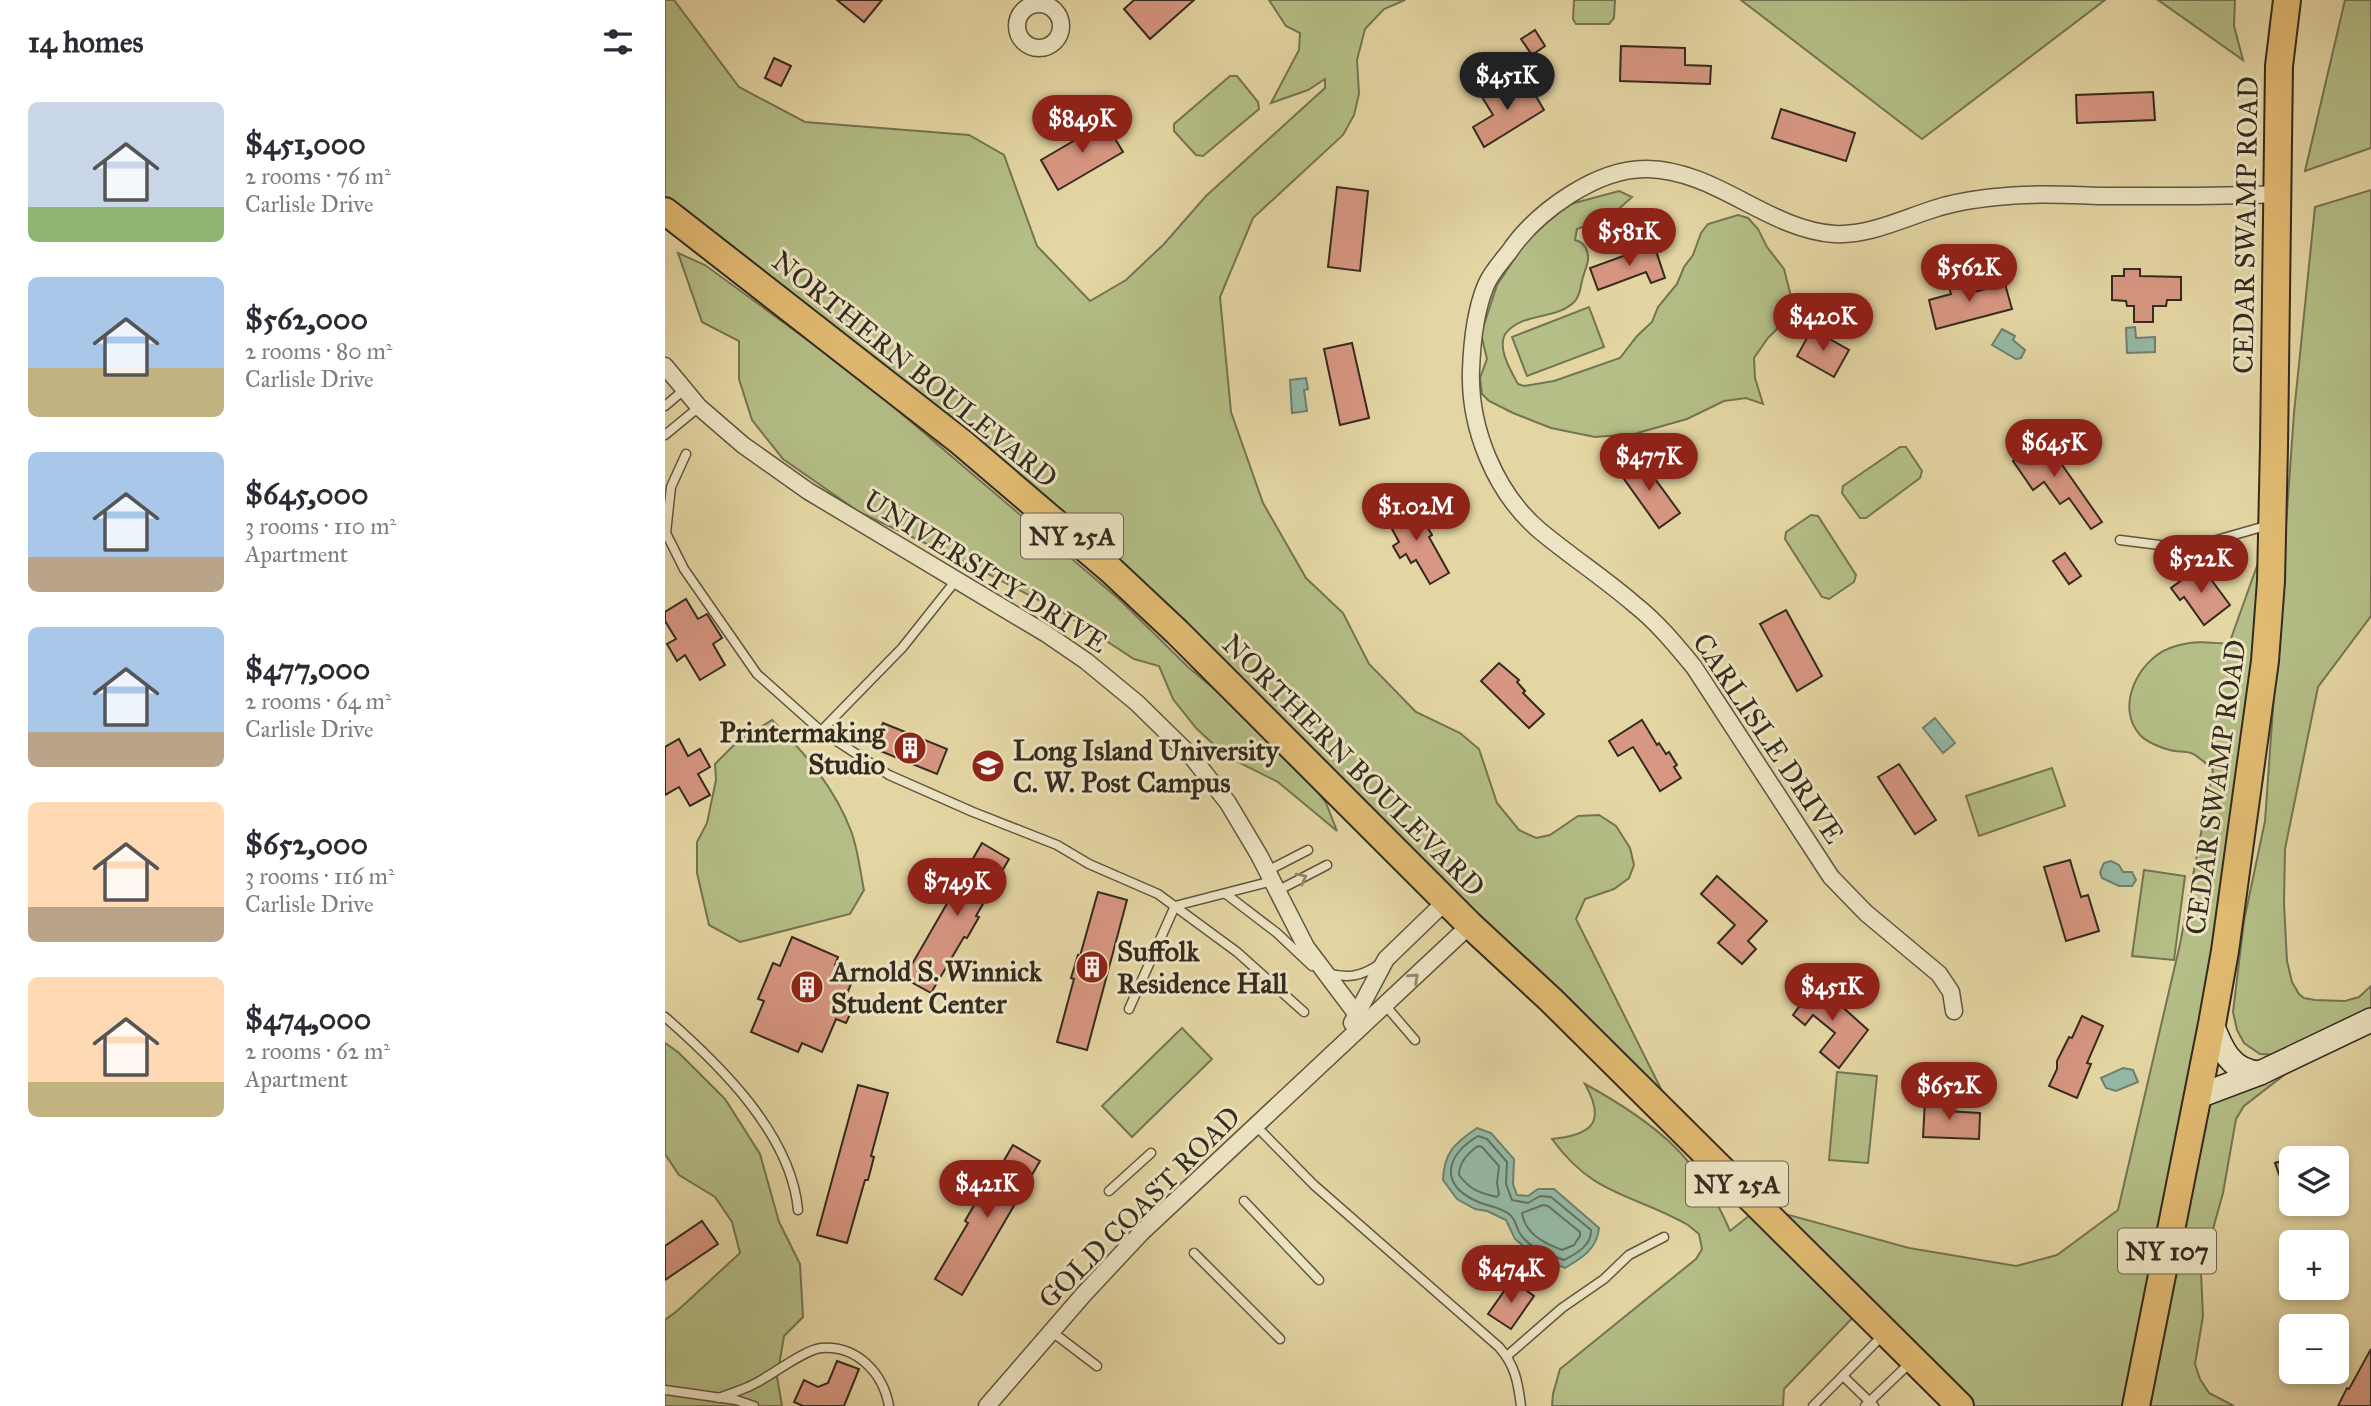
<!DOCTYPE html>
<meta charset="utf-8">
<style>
:root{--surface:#fff;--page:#f7f7f7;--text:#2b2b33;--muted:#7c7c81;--accent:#8f2418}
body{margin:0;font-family:"IM FELL Great Primer",serif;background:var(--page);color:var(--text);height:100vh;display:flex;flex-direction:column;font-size:26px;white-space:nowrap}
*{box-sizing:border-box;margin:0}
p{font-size:23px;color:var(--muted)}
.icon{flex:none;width:38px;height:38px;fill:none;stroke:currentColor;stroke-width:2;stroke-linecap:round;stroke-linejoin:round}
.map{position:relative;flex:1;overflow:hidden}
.side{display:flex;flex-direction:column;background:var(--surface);width:665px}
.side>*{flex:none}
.buttons{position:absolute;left:1614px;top:1146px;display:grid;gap:14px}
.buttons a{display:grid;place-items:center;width:70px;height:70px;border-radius:10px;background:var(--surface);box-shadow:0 4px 10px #0003;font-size:35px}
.price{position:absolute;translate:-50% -60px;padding:0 16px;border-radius:24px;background:var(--accent);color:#fff;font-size:23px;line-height:46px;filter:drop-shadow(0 2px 4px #0008)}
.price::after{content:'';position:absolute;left:50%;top:42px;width:21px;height:16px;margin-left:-10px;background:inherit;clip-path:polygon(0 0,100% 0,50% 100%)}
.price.active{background:#222;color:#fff}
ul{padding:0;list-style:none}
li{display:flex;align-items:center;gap:21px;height:175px;padding:0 28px}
li span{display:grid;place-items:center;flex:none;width:196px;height:140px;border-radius:10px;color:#555}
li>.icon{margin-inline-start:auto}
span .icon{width:84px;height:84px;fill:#fffc;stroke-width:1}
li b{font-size:30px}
h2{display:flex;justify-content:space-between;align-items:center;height:84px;padding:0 28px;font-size:30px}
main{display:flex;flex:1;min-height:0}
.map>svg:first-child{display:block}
</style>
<main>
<section class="side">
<h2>14 homes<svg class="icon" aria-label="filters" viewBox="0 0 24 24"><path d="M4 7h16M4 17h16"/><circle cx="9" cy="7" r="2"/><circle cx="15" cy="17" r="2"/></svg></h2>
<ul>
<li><span style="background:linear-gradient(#c9d6e8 75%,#8fb573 0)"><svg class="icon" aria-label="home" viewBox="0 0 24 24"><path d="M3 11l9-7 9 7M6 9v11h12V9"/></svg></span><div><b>$451,000</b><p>2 rooms · 76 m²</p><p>Carlisle Drive</p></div></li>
<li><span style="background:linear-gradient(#a9c7e8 65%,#c2b280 0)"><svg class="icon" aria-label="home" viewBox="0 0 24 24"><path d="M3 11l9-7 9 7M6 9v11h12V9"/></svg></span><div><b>$562,000</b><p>2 rooms · 80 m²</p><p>Carlisle Drive</p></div></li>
<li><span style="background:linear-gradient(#a9c7e8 75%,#b9a48a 0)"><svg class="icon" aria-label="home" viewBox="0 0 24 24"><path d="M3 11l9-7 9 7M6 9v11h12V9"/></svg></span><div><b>$645,000</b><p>3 rooms · 110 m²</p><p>Apartment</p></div></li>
<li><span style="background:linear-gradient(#a9c7e8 75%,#b9a48a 0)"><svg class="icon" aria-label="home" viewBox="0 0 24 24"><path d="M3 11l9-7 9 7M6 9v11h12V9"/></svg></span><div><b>$477,000</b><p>2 rooms · 64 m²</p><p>Carlisle Drive</p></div></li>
<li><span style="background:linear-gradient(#ffd9b3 75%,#b9a48a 0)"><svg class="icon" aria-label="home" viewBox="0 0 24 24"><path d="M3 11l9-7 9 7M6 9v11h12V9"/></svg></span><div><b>$652,000</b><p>3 rooms · 116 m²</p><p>Carlisle Drive</p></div></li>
<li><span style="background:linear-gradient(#ffd9b3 75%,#c2b280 0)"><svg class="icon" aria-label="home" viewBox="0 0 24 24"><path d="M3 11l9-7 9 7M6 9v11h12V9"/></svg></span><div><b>$474,000</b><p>2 rooms · 62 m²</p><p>Apartment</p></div></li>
</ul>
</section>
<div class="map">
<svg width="1706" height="1406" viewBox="0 0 1706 1406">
<rect width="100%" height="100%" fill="#e4d6a3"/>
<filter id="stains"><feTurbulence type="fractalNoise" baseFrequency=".00286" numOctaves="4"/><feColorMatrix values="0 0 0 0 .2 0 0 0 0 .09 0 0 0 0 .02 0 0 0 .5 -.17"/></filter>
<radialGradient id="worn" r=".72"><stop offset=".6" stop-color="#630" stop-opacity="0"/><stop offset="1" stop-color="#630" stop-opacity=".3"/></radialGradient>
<g fill="#b4be86" stroke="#747453" stroke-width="2">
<polygon points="0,0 9,0 74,87 140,122 304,135 339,155 372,246 425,301 461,280 499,244 541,196 660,88 660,79 643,90 606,103 634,50 635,33 621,26 604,0 740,0 719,9 700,29 692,60 694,94 689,115 678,135 588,218 555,297 566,412 598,503 641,578 678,613 704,664 751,712 795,733 814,749 832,803 854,830 871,838 885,835 913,816 934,815 951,826 965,848 969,865 964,878 949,889 920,899 911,919 1016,1129 512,632 0,211"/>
<polygon points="909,0 950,0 949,18 944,24 911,24 908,19"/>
<polygon points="1076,0 1440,0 1257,139"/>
<polygon points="1493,0 1570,0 1569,26 1578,60"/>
<polygon points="1680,0 1706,0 1706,148 1640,171"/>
<polygon points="565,76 572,76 593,102 594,109 538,156 531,155 509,131 509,124"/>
<path d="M1706,190V616L1653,687L1620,849L1619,903L1622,961L1627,982L1634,994L1639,998L1650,1000L1680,1001L1694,997L1706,986V1023L1632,1065L1579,1106L1571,1119L1558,1193L1536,1272L1538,1316L1530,1364L1535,1379L1544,1393L1569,1406H1295L1197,1308L1119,1389L1118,1406H887L888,1394L895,1369L1031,1259L1037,1249L1034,1234L1023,1225C967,1193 929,1197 887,1139C926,1135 942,1123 920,1084C989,1122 1034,1157 1065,1231L1095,1207L1244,1248L1351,1266L1392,1255L1453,1210L1515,944L1548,770C1542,765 1534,756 1526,753C1520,751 1511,752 1505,750C1496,748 1482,742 1476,736C1449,708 1473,660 1505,648C1526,640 1543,642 1564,644L1607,524L1536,1088L1615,1055L1595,1054L1579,1043L1572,1030L1568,1012L1579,921L1600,821L1629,413L1650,207Z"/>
<path d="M954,191L967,197L945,217L912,229L910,240C919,242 924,250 923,260C922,267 918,275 917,281C915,289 915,295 910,301C893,320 857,312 841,333C831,347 846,371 853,384L859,386L889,381L955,358L972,336L987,322L993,307L1012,284L1019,267L1028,255L1036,233L1043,224L1073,215L1083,218L1093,229L1102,247L1119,269L1126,296L1123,318L1103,338L1089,358L1090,378L1098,404L1081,398L1059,401L1022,419L969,434L930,437L886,428L848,413L824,401L817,394L815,378L822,359L816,334L832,285L861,241L902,205Z"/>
<polygon points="13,253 40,265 196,379 455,600 523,667 578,713 633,767 661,803 672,831 613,782 561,756 531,728 508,699 494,666 469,659 397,612 298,561 194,512 118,459 87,420 74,379 74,341 37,322"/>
<polygon points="924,307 939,347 862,376 847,337"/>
<polygon points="1235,447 1241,447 1257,471 1255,478 1201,518 1195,518 1177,493 1178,486"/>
<polygon points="1146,515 1153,516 1191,575 1189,582 1164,599 1157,597 1120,539 1121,532"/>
<path d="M107,720C139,752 170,788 186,831C193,849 195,871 199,890L185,914L75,942L44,925L32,873V842L42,823L51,780L50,764L73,741Z"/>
<polygon points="1387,768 1400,806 1314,836 1301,796"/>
<polygon points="1479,870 1520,876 1509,960 1467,956"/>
<polygon points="517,1028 547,1059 467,1137 437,1106"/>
<polygon points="0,1043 13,1052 60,1099 95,1154 114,1222 135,1264 138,1317 119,1336 112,1377 117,1406 0,1406 0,1320 12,1311 75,1253 67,1222 50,1197 14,1175 0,1154"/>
<polygon points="1172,1072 1212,1076 1203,1163 1164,1160"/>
</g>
<g fill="#95b9a5" stroke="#6e8070" stroke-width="2">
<polygon points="1470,327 1471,338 1490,337 1490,352 1462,353 1461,328"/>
<polygon points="1337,329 1350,336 1348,340 1360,350 1356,358 1351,359 1327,345"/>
<polygon points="641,378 643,389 639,390 642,411 627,413 625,380"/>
<polygon points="1270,718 1290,743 1278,753 1258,728"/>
<polygon points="1446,861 1454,865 1458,872 1467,872 1471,880 1467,886 1454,886 1437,878 1435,872 1439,863"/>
<polygon points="1458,1068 1468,1070 1473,1082 1451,1091 1441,1088 1436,1078"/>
<path d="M812,1128L826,1133L849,1159L848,1184L852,1195L863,1196L873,1189H889L934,1228C932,1249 917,1258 900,1268L871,1257L850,1239L841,1220L822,1211L810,1209L792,1199L778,1180C779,1152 790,1143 812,1128Z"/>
</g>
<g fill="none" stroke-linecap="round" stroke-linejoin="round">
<g stroke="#647262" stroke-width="2">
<path d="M813,1136L822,1139L842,1162L841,1184L847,1200L863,1203L875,1196L886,1197L926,1230C927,1245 911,1254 899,1260C883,1254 863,1248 854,1232C851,1226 850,1218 844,1214C833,1206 820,1206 809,1200C773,1182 783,1154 813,1136Z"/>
<path d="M813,1146L817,1147L834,1166L832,1183L834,1194L832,1197C815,1193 805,1190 794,1175C794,1163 803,1153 813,1146Z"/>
<path d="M878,1205L883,1206L915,1232V1236L909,1245L897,1250C879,1243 860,1234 857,1213Z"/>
</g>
</g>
<g fill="#d89782" stroke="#342b20" stroke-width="2">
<polygon points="172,0 217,0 199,22"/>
<polygon points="469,0 529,0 485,39 459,9"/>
<polygon points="870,30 880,46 867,55 856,39"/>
<polygon points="956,46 1020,48 1020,65 1046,66 1045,84 955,81"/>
<polygon points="109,58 126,66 116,86 100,78"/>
<polygon points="846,79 856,94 866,88 879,110 819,147 808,127 828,115 817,97"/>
<polygon points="1488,92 1490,120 1412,123 1411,95"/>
<polygon points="1116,109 1190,133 1181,161 1107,138"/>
<polygon points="437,117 458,152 393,190 376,160 422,133 419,128"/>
<polygon points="672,187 703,191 695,271 663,267"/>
<polygon points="989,245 1000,278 986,283 981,272 933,290 925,268"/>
<polygon points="1459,269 1475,269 1475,276 1516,277 1516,300 1502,300 1501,306 1488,306 1488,322 1469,322 1469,306 1462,306 1461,301 1447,300 1447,276 1459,276"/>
<polygon points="1306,280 1309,292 1340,284 1347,309 1271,329 1264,300 1286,294 1284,287"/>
<polygon points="1147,329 1184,350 1169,377 1132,356"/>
<polygon points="687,343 704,418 675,425 659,349"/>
<polygon points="1379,439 1437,522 1426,529 1404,498 1395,504 1379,482 1368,490 1348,461"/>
<polygon points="974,457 1015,513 994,528 954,472"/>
<polygon points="741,503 757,525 760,523 767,535 764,537 784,573 765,584 751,560 746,563 741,554 735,558 728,546 734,542 720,516"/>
<polygon points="1400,553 1416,576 1404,584 1388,561"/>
<polygon points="1536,566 1565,605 1539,625 1519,597 1515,600 1506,588"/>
<polygon points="21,599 33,619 42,614 57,638 48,644 60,665 35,680 20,655 12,661 2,644 11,639 0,621 0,612"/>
<polygon points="1121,610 1157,676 1132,691 1095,624"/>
<polygon points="834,663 854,680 852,682 860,691 858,693 879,714 864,728 816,681"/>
<polygon points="977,720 992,745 994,743 1001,754 1004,752 1012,765 1009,767 1016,778 995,791 968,747 953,756 944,741"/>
<polygon points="218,723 282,749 272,774 208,748"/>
<polygon points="14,739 23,756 35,749 45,767 33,774 45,795 25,806 14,787 0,795 0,747"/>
<polygon points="1234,764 1271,820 1250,834 1213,777"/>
<polygon points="317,843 344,859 311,916 314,917 302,938 299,937 266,993 239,978"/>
<polygon points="1405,860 1416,897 1423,895 1434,931 1401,941 1379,867"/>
<polygon points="1052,876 1102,921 1083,941 1091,949 1077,964 1053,943 1070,925 1036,894"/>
<polygon points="433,892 462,900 422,1050 392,1042 409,979 406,978 413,955 415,956"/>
<polygon points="127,937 173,957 170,965 190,974 177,1006 187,1010 181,1023 171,1019 157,1052 137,1043 133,1052 86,1032 99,1001 93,999 108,963 115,966"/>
<polygon points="1150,985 1160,993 1165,987 1177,997 1172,1002 1203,1030 1174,1068 1155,1052 1170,1033 1148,1015 1140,1025 1128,1015"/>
<polygon points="1417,1016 1438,1026 1422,1063 1426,1064 1412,1098 1384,1086 1392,1069 1392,1061 1404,1037 1407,1038"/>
<polygon points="193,1085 223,1093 206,1156 209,1157 203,1180 200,1180 182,1243 152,1235"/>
<polygon points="1260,1100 1280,1101 1280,1111 1315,1113 1314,1139 1258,1137"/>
<polygon points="348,1145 375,1161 297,1295 270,1279 303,1223 300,1221 312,1200 315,1202"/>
<polygon points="1626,1158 1626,1202 1624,1202 1610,1163"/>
<polygon points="37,1221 53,1244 0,1280 0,1246"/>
<polygon points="847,1280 869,1296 846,1329 823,1314"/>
<polygon points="1706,1349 1706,1406 1673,1406 1682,1388 1684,1389"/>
<polygon points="172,1361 194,1369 179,1406 138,1406 129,1402 139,1380 153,1387 163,1383"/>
</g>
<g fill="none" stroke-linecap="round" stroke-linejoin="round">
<defs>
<g id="lane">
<polyline points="0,406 20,389"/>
<polyline points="0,435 34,407"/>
<polyline points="21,454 6,487 1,533 19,569 92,674 156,731 224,775 308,812 392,845 424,864 493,894 572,952 639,1012"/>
<polyline points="1455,540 1510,547 1541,543 1604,525"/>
<polyline points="156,731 237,648 292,579"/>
<polyline points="602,871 643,850"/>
<polyline points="612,891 662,865"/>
<polyline points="561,894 612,933 647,966"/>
<path d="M663,973C682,979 697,976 713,965"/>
<polyline points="720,1005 750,1040"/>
<polyline points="464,1009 510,906 607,881"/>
<path d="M0,1017C55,1065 126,1134 133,1210"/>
<path d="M591,1126L649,1185L834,1347C850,1365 853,1382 856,1406"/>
<polyline points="444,1191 486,1153"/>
<polyline points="579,1201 654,1280"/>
<polyline points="529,1253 615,1339"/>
<polyline points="386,1331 432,1366"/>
<polyline points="842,1356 897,1308 939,1279 964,1255 999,1237"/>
<polyline points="1178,1376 1209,1406"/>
<polyline points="0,1390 71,1400 89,1406"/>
<path d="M54,1398C66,1393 78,1390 89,1384C107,1375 139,1350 156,1348C192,1345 218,1373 224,1406"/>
<polyline points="1148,1406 1219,1334"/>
<polyline points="1200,1406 1247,1361"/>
</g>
<g id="street">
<circle cx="374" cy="26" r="22"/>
<polyline points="0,366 34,407 78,445 143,491 380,633 421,661 472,703 527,757 563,803 594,855 641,947 699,1024"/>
<path d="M1289,1011L1286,992L1274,974L1201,913L1166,877L1029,667C1010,644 992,622 969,604C939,578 905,556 874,530C830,492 804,428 806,370C807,342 810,311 821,285C826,273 836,262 844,252C871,212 932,168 982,169C1051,170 1102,229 1169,234C1204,236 1239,218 1272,208C1290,202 1312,199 1331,197C1366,193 1402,195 1438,196C1496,196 1553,197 1611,194"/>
<polyline points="687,1023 721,959 781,901"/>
<polyline points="322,1406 419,1294 476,1233 805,925"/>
</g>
<g id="secondary">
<path d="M1547,1024C1556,1048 1566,1072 1595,1073"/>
<polyline points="1534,1096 1595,1073 1706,1020"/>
</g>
<g id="primary">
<polyline points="0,211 296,442 447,571 512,632 805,925 886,1000 1295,1406"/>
<polyline points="1471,1406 1547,1024 1560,951 1600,661 1606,581 1609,446 1614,66 1622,0"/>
</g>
</defs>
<use href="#lane" stroke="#605641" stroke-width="11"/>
<use href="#street" stroke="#605641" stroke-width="19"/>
<use href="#secondary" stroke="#342b20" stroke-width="26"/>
<use href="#primary" stroke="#342b20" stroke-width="30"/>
<use href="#lane" stroke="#ede4c3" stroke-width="8"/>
<use href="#street" stroke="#ede4c3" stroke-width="16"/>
<use href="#secondary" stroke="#ede4c3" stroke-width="23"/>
<use href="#primary" stroke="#e2bb72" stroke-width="26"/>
</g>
<defs><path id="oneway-chevron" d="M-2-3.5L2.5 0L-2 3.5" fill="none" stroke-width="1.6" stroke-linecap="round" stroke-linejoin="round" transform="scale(1.75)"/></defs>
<g stroke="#908872">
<use href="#oneway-chevron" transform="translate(637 878) rotate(-27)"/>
<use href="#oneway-chevron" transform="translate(749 978) rotate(-43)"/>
</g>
<defs>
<symbol id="building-disc" viewBox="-11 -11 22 22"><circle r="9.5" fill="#8f2418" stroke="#ede4c3"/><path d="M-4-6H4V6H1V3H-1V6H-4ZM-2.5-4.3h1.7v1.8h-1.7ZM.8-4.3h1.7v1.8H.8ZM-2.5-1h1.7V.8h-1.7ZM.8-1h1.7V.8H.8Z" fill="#fff"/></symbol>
<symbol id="university-disc" viewBox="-11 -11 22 22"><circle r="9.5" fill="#8f2418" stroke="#ede4c3"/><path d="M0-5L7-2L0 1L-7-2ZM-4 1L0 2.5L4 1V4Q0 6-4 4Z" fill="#fff"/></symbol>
</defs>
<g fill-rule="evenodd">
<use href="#building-disc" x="226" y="729" width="38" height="38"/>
<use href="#university-disc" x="304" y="747" width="38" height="38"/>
<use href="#building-disc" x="408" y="948" width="38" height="38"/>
<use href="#building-disc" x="123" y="968" width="38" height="38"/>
</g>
<g text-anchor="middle" stroke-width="6" stroke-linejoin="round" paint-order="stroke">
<g fill="#ede4c3" stroke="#6c6251" stroke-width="2">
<rect x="356" y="513.5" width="102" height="45" rx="5"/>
<rect x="1021" y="1161.5" width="102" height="45" rx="5"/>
<rect x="1453" y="1228.5" width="98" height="45" rx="5"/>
</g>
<g font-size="26" font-weight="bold" fill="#342b20">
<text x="407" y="545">NY 25A</text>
<text x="1072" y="1193">NY 25A</text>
<text x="1502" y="1260">NY 107</text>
</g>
<g font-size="28" fill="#342b20" stroke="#ede4c3">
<text transform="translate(1580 225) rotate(-89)" y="10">CEDAR SWAMP ROAD</text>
<text transform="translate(250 369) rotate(39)" y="10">NORTHERN BOULEVARD</text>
<text transform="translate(321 571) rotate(32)" y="10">UNIVERSITY DRIVE</text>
<text transform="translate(1104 738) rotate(56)" y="10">CARLISLE DRIVE</text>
<text transform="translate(689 765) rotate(45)" y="10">NORTHERN BOULEVARD</text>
<text transform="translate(1550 787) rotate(-82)" y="10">CEDAR SWAMP ROAD</text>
<text transform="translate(474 1207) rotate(-45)" y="10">GOLD COAST ROAD</text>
</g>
<g font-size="28" font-weight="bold" fill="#342b20" stroke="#ede4c3" text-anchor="start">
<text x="220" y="742" text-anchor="end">Printermaking<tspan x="220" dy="32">Studio</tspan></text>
<text x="348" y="760">Long Island University<tspan x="348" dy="32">C. W. Post Campus</tspan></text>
<text x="452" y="961">Suffolk<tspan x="452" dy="32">Residence Hall</tspan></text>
<text x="166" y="981">Arnold S. Winnick<tspan x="166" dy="32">Student Center</tspan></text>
</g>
</g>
<rect width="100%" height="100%" filter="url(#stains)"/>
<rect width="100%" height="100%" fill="url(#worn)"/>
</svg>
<div class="buttons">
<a><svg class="icon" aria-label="layers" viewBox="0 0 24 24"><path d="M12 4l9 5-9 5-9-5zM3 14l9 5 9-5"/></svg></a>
<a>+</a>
<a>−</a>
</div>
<b class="price active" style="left:842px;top:112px">$451K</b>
<b class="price" style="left:417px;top:155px">$849K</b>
<b class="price" style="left:964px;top:268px">$581K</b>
<b class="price" style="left:1304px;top:304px">$562K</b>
<b class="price" style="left:1158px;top:353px">$420K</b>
<b class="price" style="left:1389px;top:479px">$645K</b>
<b class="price" style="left:984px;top:493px">$477K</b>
<b class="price" style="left:751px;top:543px">$1.02M</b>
<b class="price" style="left:1536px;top:595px">$522K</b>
<b class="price" style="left:292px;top:918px">$749K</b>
<b class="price" style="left:1167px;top:1023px">$451K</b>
<b class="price" style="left:1284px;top:1122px">$652K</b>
<b class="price" style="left:322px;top:1220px">$421K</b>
<b class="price" style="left:846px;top:1305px">$474K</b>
</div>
</main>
